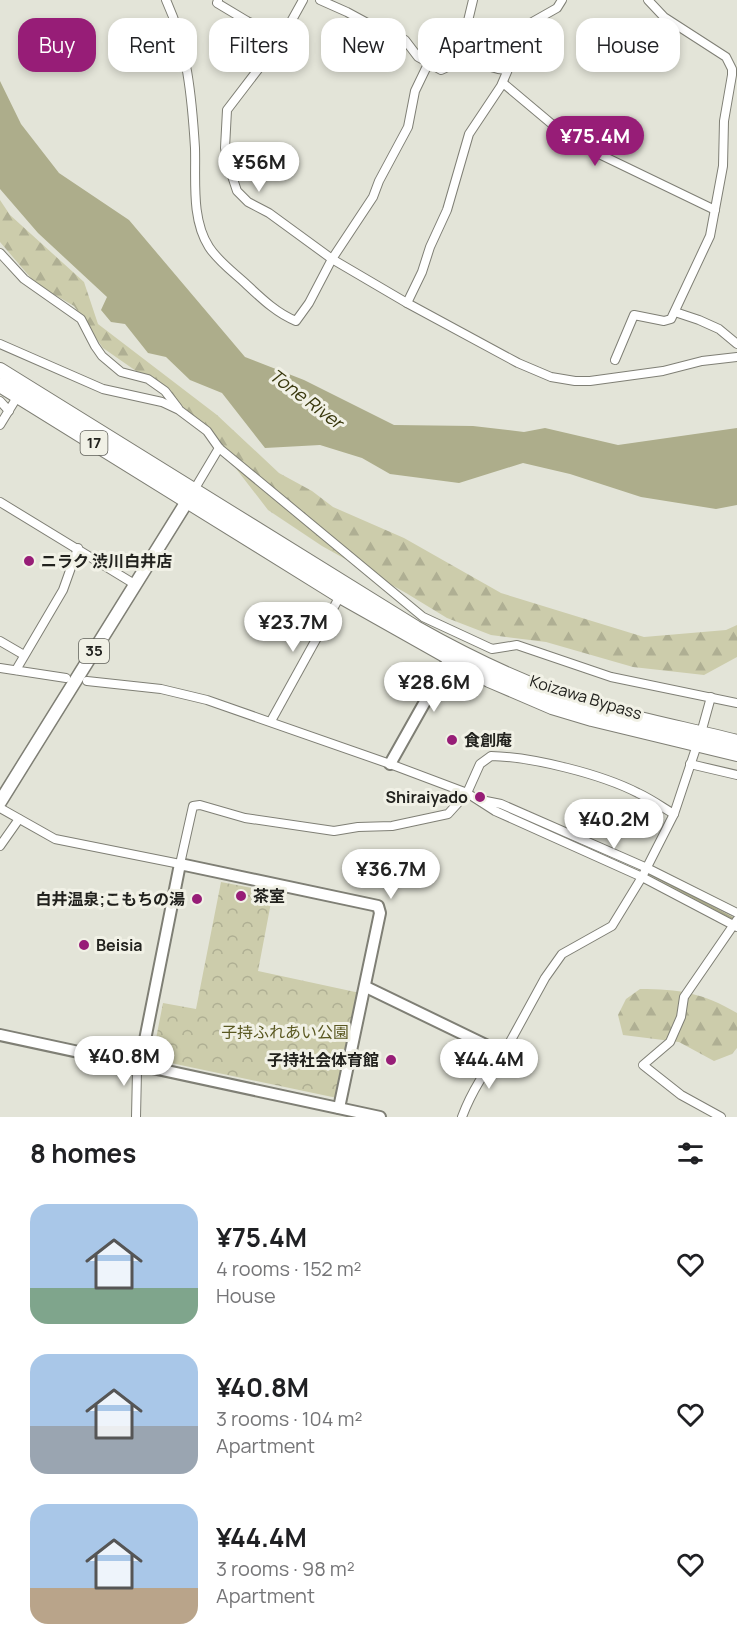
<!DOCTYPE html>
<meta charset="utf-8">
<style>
:root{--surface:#fff;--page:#f2f2f2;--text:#202124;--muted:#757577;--accent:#971d77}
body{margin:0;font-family:Manrope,"Noto Sans JP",sans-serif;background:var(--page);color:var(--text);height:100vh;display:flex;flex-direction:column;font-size:22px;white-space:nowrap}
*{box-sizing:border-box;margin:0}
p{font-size:20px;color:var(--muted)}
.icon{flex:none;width:33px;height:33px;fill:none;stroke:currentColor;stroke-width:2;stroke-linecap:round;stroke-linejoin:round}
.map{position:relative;height:1117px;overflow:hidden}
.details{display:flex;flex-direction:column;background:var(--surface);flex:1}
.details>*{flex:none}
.guide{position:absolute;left:18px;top:18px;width:702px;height:54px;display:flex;gap:12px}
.price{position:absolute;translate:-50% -51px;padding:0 14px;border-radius:21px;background:#fff;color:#222;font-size:20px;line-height:39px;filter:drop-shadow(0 2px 3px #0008)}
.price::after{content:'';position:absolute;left:50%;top:36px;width:18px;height:14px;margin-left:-9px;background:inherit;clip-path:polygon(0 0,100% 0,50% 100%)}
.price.active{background:var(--accent);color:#fff}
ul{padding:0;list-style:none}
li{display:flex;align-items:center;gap:18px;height:150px;padding:0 30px}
li span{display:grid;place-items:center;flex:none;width:168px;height:120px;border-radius:18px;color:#555}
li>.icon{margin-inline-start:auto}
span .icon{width:72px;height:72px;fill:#fffc;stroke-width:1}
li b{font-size:26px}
h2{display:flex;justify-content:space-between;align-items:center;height:72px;padding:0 30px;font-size:26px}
.tag{padding:0 21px;border-radius:18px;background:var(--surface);box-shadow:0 3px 9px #0003;font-size:21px;line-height:54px}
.tag.active{background:var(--accent);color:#fff}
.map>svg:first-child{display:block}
</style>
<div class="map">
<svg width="737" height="1117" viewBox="0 0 737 1117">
<defs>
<pattern id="forest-firs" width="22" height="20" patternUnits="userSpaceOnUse" patternTransform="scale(1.5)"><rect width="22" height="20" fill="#ccccab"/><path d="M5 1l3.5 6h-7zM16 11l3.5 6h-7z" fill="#afaf93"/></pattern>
<pattern id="park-crowns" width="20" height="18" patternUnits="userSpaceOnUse" patternTransform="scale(1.5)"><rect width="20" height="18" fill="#ccccab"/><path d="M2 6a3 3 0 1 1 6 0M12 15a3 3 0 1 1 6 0" fill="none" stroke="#afaf93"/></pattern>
</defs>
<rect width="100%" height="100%" fill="#e3e4d8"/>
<g fill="url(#forest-firs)">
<polygon points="0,200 10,215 84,282 98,324 217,415 279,473 312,491 333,507 404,538 501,593 644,637 726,630 737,625 737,657 704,675 633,667 546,642 491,635 447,618 406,593 322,546 268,510 207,431 162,389 103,348 74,306 36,284 0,242"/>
<path d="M640,989C679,989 703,993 737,1013V1048L732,1054L714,1061L679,1042L623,1035L618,1015L626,999Z"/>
</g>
<polygon fill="url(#park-crowns)" points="221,882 273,892 258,971 360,993 337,1098 152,1059 163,1003 196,1009"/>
<polygon fill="#adad8b" points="0,81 21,124 59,173 129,220 245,357 304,380 394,425 473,426 524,432 545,428 618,445 737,428 737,505 716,509 641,497 570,474 523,463 459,483 390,474 362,458 320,445 265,448 222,393 190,380 166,357 148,353 125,324 111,322 101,310 107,297 38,233 0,189"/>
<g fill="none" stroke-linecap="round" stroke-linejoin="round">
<g stroke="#adad8b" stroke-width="2">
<polyline points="500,808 536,823"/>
<polyline points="646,872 736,920"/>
</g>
<defs>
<g id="street">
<path d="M166,0C187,45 192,99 195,148C196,180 191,219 209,247C218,261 233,272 245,283C260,297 276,313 296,321L309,303L332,259L373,197L379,181L408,127L415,91L428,64"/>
<polyline points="218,0 217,3 247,21 282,38"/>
<polyline points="303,0 282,38 227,110 225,148 229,167 237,191 248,202 269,213 332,259 407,303 518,363 551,377 575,381 590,381 663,371 702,361 737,357"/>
<polyline points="320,0 347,12 371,25 405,40 418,57 441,70 454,64 454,57 461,50 473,0"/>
<polyline points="454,57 498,69 507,70"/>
<polyline points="503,83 572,141 715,210"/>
<polyline points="0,253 24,279 81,319 95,346 102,356 121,372 148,379 165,391 178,408"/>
<polyline points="407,303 422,272 430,247 447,210 469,134 501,86 527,25 557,8 562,0"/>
<polyline points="675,312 699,320 719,329 737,344"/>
<polyline points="0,344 103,389 162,402 179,410 207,431 219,448 423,617 492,649 517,645 611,677 737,703"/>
<polyline points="615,360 634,315 664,321 671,319 710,236 723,166 724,121 732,75 732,69 726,57 664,17 648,0"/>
<polyline points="0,401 9,411"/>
<polyline points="0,425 19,394"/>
<polyline points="194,490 219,448"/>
<polyline points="0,502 136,585"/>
<polyline points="0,641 24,655"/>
<polyline points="0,668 66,678"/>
<polyline points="16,670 63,590 78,548"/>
<polyline points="87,681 161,689 207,700 390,764 467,793 495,811 642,877 737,927"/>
<polyline points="271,721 340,596"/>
<polyline points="701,733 711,697"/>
<polyline points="690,764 737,775"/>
<polyline points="481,800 501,804 647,868 737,913"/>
<path d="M0,808L55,839L180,864L193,806L200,805L245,818L334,831L358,827L392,826L448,814L467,793L480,764L491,756C533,757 601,774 638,793C651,799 662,807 674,814"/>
<polyline points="0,846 19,819"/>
<polyline points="136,1117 137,1071 140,1065"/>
<path d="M462,1117C469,1098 488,1061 505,1051L545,978L562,954L612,926L642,877L674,814L697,745"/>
<polyline points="721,1117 681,1095 643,1065 670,1042 681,1017 684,997 737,920"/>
</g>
<g id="secondary">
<polyline points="390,764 453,652"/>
<polyline points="366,987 494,1049 499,1055"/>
<polyline points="0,1035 380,1117"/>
<polyline points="140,1065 180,864 378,906 380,913 339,1108"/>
</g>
<polyline id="primary" points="0,802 191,495"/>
<g id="highway">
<path d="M0,370L416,628C462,654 509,677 558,695C616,716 678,727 737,742"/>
<polyline points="0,385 340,596 489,680 552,707 592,719 737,754"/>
</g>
</defs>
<use href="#street" stroke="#7f7f75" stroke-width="10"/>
<use href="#secondary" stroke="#7f7f75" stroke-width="14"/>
<use href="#primary" stroke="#7f7f75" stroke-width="15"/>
<use href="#highway" stroke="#7f7f75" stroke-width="16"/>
<use href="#street" stroke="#fff" stroke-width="8"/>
<use href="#secondary" stroke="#fff" stroke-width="10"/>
<use href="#primary" stroke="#fff" stroke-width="12"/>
<use href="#highway" stroke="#fff" stroke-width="14"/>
</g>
<g fill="#971d77" stroke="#f1f1e6" stroke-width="2">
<circle cx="29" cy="561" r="6"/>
<circle cx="452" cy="740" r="6"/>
<circle cx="480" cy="797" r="6"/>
<circle cx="241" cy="896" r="6"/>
<circle cx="197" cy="899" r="6"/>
<circle cx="84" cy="945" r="6"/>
<circle cx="391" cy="1060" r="6"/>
</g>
<g text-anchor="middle" stroke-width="6" stroke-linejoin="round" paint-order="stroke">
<g fill="#f1f1e6" stroke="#60605a" stroke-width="1.5">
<rect x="80.5" y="431" width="27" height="24" rx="4.5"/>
<rect x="79" y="639" width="30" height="24" rx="4.5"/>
</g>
<g font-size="15" font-weight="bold" fill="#22221e">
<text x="94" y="448">17</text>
<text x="94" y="656">35</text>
</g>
<g font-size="16" font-weight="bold" fill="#22221e" stroke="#f1f1e6" text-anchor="start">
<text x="41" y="567">ニラク 渋川白井店</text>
<text x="464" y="746">食創庵</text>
<text x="468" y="803" text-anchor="end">Shiraiyado</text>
<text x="253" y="902">茶室</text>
<text x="185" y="905" text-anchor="end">白井温泉;こもちの湯</text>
<text x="96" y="951">Beisia</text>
<text x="379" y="1066" text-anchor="end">子持社会体育館</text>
</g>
<g font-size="16" fill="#22221e" stroke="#f1f1e6">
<text transform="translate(586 697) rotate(17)" y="6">Koizawa Bypass</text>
</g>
<g font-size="16" fill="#5a5821" stroke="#f1f1e6">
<text x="285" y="1038">子持ふれあい公園</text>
</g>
<g font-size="18" font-style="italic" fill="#39380d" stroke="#f1f1e6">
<text transform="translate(306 399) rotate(37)" y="6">Tone River</text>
</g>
</g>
</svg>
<b class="price active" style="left:595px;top:167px">¥75.4M</b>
<b class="price" style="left:259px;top:193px">¥56M</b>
<b class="price" style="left:293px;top:653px">¥23.7M</b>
<b class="price" style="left:434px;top:713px">¥28.6M</b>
<b class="price" style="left:614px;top:850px">¥40.2M</b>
<b class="price" style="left:391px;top:900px">¥36.7M</b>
<b class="price" style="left:124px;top:1087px">¥40.8M</b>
<b class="price" style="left:489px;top:1090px">¥44.4M</b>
<div class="guide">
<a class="tag active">Buy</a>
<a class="tag">Rent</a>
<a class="tag">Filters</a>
<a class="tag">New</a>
<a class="tag">Apartment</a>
<a class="tag">House</a>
</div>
</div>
<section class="details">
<h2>8 homes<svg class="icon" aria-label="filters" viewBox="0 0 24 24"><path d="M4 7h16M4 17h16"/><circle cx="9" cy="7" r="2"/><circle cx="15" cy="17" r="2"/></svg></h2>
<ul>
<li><span style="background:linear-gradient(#a9c7e8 70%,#7fa58c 0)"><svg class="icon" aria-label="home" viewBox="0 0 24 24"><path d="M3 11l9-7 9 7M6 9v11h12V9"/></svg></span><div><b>¥75.4M</b><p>4 rooms · 152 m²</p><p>House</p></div><svg class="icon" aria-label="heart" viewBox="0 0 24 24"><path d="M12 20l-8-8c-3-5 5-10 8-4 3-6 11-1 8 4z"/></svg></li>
<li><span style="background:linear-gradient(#a9c7e8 60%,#9aa5b1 0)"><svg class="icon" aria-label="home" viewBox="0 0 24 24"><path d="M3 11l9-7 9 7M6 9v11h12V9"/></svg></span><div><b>¥40.8M</b><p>3 rooms · 104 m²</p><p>Apartment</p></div><svg class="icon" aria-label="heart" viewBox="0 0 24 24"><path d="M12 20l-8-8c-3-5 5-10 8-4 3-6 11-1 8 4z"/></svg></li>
<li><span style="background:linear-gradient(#a9c7e8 70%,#b9a48a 0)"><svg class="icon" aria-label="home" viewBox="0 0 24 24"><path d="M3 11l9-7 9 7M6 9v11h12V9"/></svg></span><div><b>¥44.4M</b><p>3 rooms · 98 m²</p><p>Apartment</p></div><svg class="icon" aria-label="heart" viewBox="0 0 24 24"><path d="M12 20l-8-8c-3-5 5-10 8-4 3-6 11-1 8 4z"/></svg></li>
</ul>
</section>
